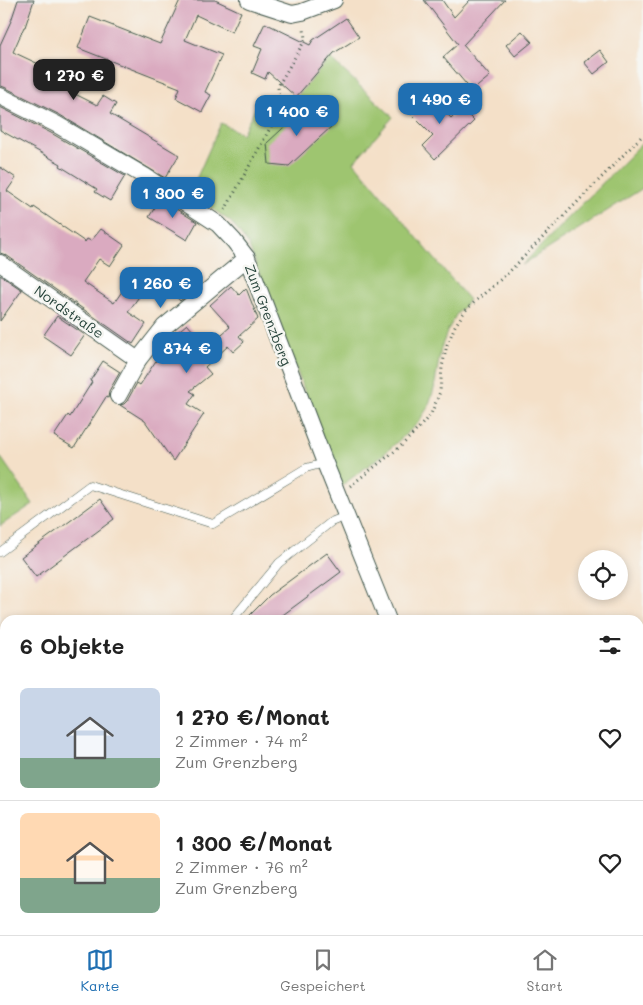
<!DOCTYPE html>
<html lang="de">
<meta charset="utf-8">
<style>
:root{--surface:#fff;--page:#f6f6f6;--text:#222;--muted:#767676;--line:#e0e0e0;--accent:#1f6fb2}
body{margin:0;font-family:Mali,sans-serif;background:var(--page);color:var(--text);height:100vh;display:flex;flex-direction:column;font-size:19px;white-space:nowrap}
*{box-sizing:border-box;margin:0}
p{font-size:16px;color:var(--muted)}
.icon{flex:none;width:28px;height:28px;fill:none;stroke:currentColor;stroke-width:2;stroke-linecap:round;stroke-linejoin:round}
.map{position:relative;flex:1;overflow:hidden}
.panel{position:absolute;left:0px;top:615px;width:644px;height:320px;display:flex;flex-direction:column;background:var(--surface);border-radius:15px 15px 0 0;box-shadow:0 2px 8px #0003}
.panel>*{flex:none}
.buttons{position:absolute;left:578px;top:550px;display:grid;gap:10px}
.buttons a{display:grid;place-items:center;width:50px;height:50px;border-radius:50%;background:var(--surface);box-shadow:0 2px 8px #0003;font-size:25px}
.price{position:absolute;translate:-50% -42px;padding:0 11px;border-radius:10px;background:var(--accent);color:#fff;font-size:16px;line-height:32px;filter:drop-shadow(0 1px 2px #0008)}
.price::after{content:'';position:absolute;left:50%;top:30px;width:15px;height:11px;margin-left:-8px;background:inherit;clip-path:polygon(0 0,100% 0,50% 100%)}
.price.on{background:#222;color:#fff}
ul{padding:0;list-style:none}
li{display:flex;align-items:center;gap:15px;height:125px;padding:0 20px}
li+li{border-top:1px solid var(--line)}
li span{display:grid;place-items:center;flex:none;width:140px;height:100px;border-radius:8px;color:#555}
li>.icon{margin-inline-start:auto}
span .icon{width:60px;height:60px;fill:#fffc;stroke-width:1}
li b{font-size:21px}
h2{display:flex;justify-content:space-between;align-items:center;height:60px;padding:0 20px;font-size:21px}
.tabs{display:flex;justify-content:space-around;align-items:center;height:70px;border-top:1px solid var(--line);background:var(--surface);font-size:14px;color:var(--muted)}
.tabs a{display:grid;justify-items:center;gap:2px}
.tabs .on{color:var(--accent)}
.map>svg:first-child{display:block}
</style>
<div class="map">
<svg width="643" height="935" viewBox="0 0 643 935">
<rect width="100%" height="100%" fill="#f6f6f2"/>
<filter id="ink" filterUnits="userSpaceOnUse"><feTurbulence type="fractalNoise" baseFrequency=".02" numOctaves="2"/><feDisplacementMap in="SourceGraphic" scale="10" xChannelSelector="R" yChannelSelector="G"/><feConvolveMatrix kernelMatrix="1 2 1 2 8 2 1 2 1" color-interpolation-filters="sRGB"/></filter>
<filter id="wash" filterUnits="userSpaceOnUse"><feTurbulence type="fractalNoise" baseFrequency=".0096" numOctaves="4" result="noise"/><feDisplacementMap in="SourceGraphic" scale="20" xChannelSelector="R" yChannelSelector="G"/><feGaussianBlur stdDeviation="1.12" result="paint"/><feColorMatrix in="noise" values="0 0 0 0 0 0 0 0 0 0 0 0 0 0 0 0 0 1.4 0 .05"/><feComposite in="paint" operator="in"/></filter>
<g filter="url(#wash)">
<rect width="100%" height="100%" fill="#f4e0c8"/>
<g fill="#9ec56f" stroke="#5e8152">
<polygon points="330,58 393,117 354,162 469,300 456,315 448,330 441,348 434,389 428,407 418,423 384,454 341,486 248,244 231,222 190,193 221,123 242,134 258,103 278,117"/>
<polygon points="643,142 643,188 522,265"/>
<polygon points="0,456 33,504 0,526"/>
</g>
<g id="blocks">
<g fill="#daaac0">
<polygon points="18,0 34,0 25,27 24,27 13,52 62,75 57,85 97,105 103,96 116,104 110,114 179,155 165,178 60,115 4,87 0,86 0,45 11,21"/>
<polygon points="180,0 215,0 241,12 232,32 196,15 185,40 222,55 205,92 211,95 202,112 176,98 180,88 78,48 90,17 160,44"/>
<polygon points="424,0 442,0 454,17 470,0 505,0 463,45 490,76 472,91 443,57 458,44"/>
<polygon points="346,18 359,37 334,53 296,97 268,72 265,79 252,73 262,49 254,46 265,23 310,45 313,40"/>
<polygon points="522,31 532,42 515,56 506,45"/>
<polygon points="600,50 609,62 594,74 584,62"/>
<polygon points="428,94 451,118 461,108 474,121 435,159 423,146 433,136 409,112"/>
<polygon points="310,103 332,126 289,166 269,164 267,143"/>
<polygon points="0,107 51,133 125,176 110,201 95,192 97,189 60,166 61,164 0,130"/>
<polygon points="0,167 16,178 7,191 33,209 34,207 85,242 87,239 91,241 101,229 124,245 110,266 99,259 83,282 114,303 134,274 148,284 128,312 146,324 133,344 6,255 0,253"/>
<polygon points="160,199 197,222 187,240 149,217"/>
<polygon points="182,271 197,287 180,301 166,285"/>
<polygon points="0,275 22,290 0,321"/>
<polygon points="231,286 239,295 246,288 258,319 239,336 244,342 233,352 228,346 205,367 211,374 190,391 195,394 188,404 204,414 173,461 145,421 120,405 124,404 127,401 137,383 140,385 161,353 158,351 161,346 187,324 207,347 230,327 210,305"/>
<polygon points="57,316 85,335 71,355 43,336"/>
<polygon points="103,361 120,372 109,391 108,398 106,397 74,448 54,436 68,415 70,417 92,382 90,381"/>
<polygon points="100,499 114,519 36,577 21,557"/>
<polygon points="327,553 341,572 276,620 245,620 270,595"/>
</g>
</g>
</g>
<g filter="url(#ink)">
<use href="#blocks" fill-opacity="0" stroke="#3f554a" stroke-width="1"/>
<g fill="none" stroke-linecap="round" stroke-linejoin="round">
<defs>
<g id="lane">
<polyline points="0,552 90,485 213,524 306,468 325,463"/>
<polyline points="232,620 279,563 331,522 346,516"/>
</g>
<g id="street">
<polyline points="249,0 292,14 302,12 334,0"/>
<polyline points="0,96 56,124 146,177 218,224 234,241 247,258 325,463 388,620"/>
<polyline points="0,263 138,360"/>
<polyline points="118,396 138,360 164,327 247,258"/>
<polyline points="510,930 512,935"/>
</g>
</defs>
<use href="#lane" stroke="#3f554a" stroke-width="9"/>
<use href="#street" stroke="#3f554a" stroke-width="18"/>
<g stroke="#3f554a" stroke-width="3" stroke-dasharray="1 4" stroke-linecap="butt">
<polyline points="225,210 279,112 278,86 305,40 304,28"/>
<polyline points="350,486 400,447 416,431 431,414 440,392 442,367 447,345 455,326 465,311 480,297 508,273 643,135"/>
</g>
<use href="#lane" stroke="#fff" stroke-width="8"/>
<use href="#street" stroke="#fff" stroke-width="16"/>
</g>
</g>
<g text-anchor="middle" stroke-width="5" stroke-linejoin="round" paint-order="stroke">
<g font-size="14" fill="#1f3d34" stroke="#f6f6f2">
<text transform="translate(69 312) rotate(35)" y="5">Nordstraße</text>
<text transform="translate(268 315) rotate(69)" y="5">Zum Grenzberg</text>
</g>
</g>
</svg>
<div class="buttons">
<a><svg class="icon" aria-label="locate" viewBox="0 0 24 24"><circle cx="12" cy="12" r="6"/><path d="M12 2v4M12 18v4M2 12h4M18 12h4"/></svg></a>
</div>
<b class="price on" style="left:74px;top:101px">1 270 €</b>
<b class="price" style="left:440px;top:125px">1 490 €</b>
<b class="price" style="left:297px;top:137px">1 400 €</b>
<b class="price" style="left:173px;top:219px">1 300 €</b>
<b class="price" style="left:161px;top:309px">1 260 €</b>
<b class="price" style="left:187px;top:374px">874 €</b>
<section class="panel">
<h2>6 Objekte<svg class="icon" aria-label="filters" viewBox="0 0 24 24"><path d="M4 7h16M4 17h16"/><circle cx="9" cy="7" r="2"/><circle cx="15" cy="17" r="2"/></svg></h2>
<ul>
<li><span style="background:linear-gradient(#c9d6e8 70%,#7fa58c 0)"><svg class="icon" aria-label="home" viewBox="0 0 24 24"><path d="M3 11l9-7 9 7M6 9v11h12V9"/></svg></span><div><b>1 270 €/Monat</b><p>2 Zimmer · 74 m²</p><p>Zum Grenzberg</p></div><svg class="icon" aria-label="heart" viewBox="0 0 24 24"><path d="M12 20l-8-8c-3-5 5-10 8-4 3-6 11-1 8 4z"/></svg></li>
<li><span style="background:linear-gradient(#ffd9b3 65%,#7fa58c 0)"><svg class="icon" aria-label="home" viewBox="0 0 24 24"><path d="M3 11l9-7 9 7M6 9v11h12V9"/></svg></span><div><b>1 300 €/Monat</b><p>2 Zimmer · 76 m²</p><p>Zum Grenzberg</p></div><svg class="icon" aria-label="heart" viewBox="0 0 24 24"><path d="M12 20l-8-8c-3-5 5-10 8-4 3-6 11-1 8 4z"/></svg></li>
</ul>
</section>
</div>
<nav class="tabs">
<a class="on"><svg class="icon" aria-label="map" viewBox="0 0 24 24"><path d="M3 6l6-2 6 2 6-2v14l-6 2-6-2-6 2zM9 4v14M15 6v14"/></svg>Karte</a>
<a><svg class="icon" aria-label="saved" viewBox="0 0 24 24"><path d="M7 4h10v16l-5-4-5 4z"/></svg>Gespeichert</a>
<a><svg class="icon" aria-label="home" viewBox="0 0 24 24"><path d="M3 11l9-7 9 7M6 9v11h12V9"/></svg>Start</a>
</nav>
